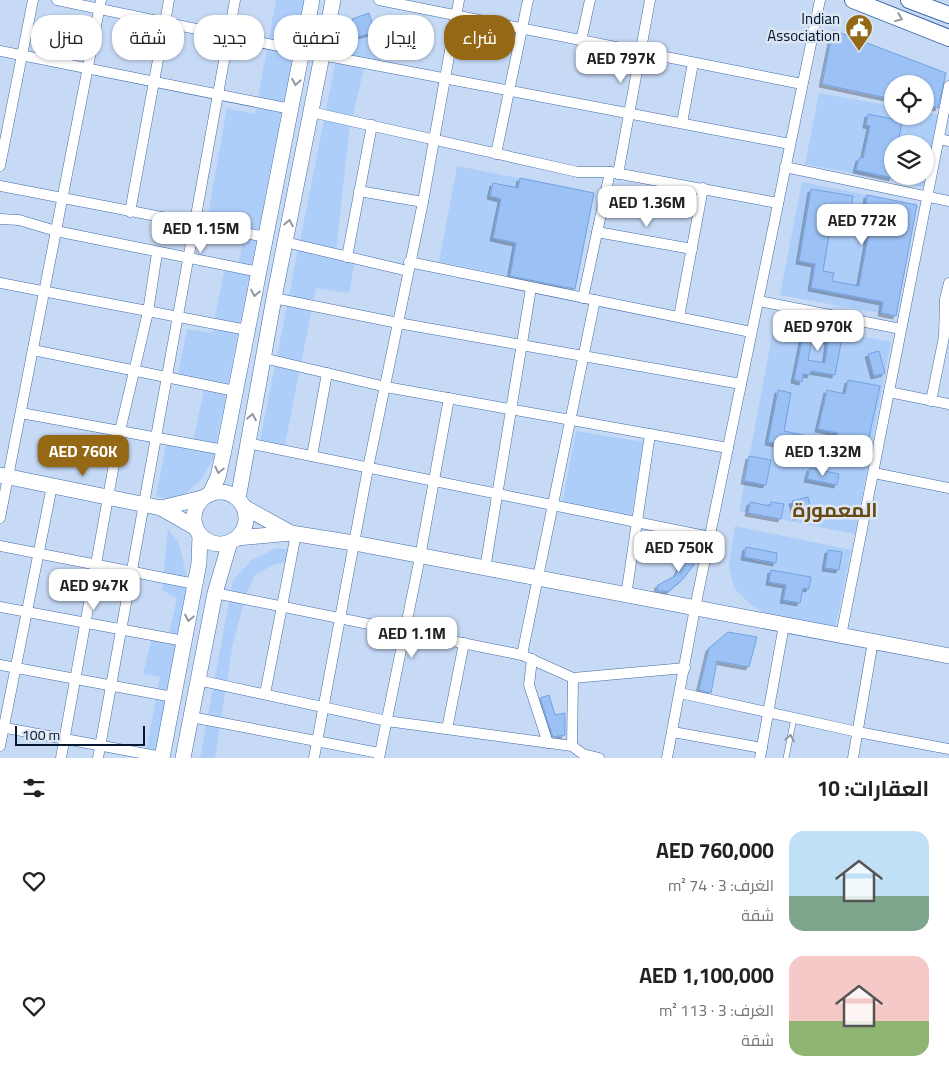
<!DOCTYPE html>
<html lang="ar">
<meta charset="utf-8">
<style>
:root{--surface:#fff;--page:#f2f2f2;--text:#222;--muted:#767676;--accent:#956816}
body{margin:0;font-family:Georgia,Cairo,serif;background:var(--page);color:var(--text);direction:rtl;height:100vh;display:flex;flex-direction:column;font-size:19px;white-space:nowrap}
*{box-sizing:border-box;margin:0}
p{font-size:16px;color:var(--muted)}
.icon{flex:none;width:28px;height:28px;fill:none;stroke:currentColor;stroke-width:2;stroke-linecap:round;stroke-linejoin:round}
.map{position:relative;height:758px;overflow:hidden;direction:ltr}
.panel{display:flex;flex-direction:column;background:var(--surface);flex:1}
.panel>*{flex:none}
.hud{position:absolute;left:15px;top:15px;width:500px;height:45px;direction:rtl;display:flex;gap:10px}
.buttons{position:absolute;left:884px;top:75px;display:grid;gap:10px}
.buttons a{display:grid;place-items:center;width:50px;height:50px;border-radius:50%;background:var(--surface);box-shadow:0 1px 4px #0004;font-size:25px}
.scale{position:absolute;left:15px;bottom:12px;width:130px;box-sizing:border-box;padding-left:5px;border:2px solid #061730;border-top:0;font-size:14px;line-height:18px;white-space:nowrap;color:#061730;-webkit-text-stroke:4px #dce6f3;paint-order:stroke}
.price{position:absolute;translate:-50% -42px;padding:0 11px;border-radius:10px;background:#fff;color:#222;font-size:16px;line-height:32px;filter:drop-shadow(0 1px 2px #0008)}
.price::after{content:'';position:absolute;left:50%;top:30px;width:15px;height:11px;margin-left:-8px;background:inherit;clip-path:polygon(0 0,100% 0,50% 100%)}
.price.active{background:var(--accent);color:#fff}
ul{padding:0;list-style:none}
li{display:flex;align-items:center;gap:15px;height:125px;padding:0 20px}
li span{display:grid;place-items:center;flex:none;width:140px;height:100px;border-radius:15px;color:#555}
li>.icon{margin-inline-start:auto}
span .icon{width:60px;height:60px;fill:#fffc;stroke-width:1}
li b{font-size:21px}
h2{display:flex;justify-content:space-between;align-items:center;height:60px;padding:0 20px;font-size:21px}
.tag{padding:0 18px;border-radius:20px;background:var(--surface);box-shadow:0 1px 4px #0004;font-size:18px;line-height:45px}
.tag.active{background:var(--accent);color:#fff}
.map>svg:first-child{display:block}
</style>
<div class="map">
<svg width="949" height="758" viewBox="0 0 949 758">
<defs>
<filter id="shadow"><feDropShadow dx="-3" dy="3" stdDeviation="0" flood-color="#0004"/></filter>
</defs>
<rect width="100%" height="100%" fill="#c6d9f5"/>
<g fill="#aecefa" fill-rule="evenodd">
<polygon points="276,0 304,0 213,460 200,481 181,497 171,500 156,496 167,440 191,451 205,385 176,385 187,329 212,333 224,272 238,268 243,241 206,226 227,108 255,114"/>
<polygon points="343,25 354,26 358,37 375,32 382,33 380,61 366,59 349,133 336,252 356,255 349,293 316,288 284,449 259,446"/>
<path d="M819,93L892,106V116H925V112L939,115L923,187L805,164ZM892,144H925V176H892Z"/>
<polygon points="457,166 594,193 575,289 439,262"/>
<polygon points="802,182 917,205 896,316 780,295"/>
<polygon points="775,320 891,342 855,534 739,511"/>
<polygon points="576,431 644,442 631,517 562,504"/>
<polygon points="735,526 851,550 835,630 766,614 749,603 734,588 729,565"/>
<polygon points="168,529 179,543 188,582 178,642 165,700 155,758 145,758 160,677 143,674 152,638 168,640 177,598 162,590"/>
<polygon points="276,548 292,550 290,561 273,565 255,575 247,592 233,643 215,758 200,758 233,580 252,560"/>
</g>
<g fill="#9cc1f5" stroke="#72a1e2" fill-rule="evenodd" filter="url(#shadow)">
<polygon points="369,13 375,32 357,37 352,19"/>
<polygon points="833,30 946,73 938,108 925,105 925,84 892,84 892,99 822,84"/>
<polygon points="868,114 902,121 898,144 892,144 892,178 856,170 859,158 863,158 870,126 866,125"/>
<polygon points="520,178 594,193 575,289 510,276 516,243 493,238 501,199 490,196 493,183 518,188"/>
<polygon points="811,189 853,196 850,215 833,212 823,271 834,273 832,281 859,286 871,220 864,220 867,195 917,205 896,316 881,313 883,302 811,288 815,264 799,261"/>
<path d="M805,325L843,333L835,375L811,371L810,375L803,374L802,382L794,380ZM812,339L828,341L825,363L808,360Z"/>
<polygon points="879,351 885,373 874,376 868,354"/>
<polygon points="848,380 880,386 868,442 837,436 838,433 818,429 827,390 845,394"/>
<polygon points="778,390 791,393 784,431 807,436 804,449 768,442"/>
<polygon points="749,456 771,460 766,485 744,481"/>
<polygon points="810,468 839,474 837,485 807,479"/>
<polygon points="808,497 812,514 796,517 792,501"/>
<polygon points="750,502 770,506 771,502 784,504 781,519 748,513"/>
<polygon points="746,547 777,553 776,563 744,557"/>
<polygon points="828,550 842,552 839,570 825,568"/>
<polygon points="688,552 698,554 693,566 683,579 669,591 657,591 658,585 675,576"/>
<polygon points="771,570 811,577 809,589 803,588 800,603 783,600 786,585 769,582"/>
<polygon points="728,632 757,637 749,667 717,661 711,693 699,690 709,648"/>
<polygon points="549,695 555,715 565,713 565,735 553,737 540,698"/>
</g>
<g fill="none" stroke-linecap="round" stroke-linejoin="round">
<defs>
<polyline id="lane" points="786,758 794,718"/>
<g id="street">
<polyline points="57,0 302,51"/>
<polyline points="379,0 802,84"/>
<polyline points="581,41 590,0"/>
<polyline points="0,51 291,109"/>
<polyline points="322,55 790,144"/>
<polyline points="311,112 578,172 610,172 778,203"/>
<polyline points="682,123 693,63"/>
<polyline points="939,139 949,141"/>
<polyline points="496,154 528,0"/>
<polyline points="0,166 33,0"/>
<polyline points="785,167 949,201"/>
<polyline points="618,174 650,0"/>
<polyline points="0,186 266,237"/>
<polyline points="359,191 423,202"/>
<polyline points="130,212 169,0"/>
<polyline points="0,219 19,220 56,231 259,272"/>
<polyline points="597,232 692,249"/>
<polyline points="285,242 408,271"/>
<polyline points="347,257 372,125"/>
<polyline points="409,262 751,332"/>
<polyline points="0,283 247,330"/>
<polyline points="274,298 398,323 741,384"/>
<polyline points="583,298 610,172"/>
<polyline points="759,301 901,329"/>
<polyline points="679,317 703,188"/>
<polyline points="33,350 235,391"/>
<polyline points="263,358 386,387 728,448"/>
<polyline points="889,392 949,404"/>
<polyline points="931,401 944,337 945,299 949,283"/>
<polyline points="21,413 224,450"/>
<polyline points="247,443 710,537"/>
<polyline points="312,456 327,373"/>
<polyline points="874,473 949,488"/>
<polyline points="0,518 101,0"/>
<polyline points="0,546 195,584"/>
<polyline points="485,569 531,288"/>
<polyline points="215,593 522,655 573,678 685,668"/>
<polyline points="626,596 650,434"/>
<polyline points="0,607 184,641"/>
<polyline points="841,636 949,86"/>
<polyline points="522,655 595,300"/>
<polyline points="532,659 529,685 548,743"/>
<polyline points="0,665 173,697"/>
<polyline points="198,680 387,721 572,746 583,754 599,758"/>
<polyline points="680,693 858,732 949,749"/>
<polyline points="265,694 296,534"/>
<polyline points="191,717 379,753"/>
<polyline points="0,727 162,757"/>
<polyline points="447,729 464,643"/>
<polyline points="673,732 762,748"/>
<polyline points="0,746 52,486"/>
<polyline points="572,746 573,678"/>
<polyline points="61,758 120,431 148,312 157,253"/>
<polyline points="98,758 235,0"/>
<polyline points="314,758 368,468 423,202 459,0"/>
<polyline points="379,758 420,557 449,398"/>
<polyline points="667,758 695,608 820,0"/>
<polyline points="760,758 784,625"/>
<polyline points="853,758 873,641"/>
</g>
<g id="secondary">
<polyline points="0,475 161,508 196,528"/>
<circle cx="220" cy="518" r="26"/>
<polyline points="210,494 218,477 224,450 312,0"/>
<polyline points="238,499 274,298 333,0"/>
<polyline points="244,507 291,533"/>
<polyline points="161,508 202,498"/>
<polyline points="237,538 291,533 354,543 949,656"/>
<polyline points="162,758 199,563 200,535"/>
<polyline points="183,758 215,593 230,542"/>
</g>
<g id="primary">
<polyline points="853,0 949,38"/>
<polyline points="909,0 949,15"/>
</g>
</defs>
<use href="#lane" stroke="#406ca9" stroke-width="6"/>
<use href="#street" stroke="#406ca9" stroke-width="11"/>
<use href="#secondary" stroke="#406ca9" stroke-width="16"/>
<use href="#primary" stroke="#406ca9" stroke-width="18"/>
<use href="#lane" stroke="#fff" stroke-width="5"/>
<use href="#street" stroke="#fff" stroke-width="10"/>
<use href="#secondary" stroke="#fff" stroke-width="15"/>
<use href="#primary" stroke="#fff" stroke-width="16"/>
</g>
<defs><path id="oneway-chevron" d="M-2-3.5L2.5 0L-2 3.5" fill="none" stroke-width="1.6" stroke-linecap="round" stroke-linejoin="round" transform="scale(1.25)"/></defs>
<g stroke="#8f97a2">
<use href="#oneway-chevron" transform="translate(899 18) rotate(22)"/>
<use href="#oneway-chevron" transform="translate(296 82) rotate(100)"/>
<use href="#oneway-chevron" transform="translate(289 223) rotate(-79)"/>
<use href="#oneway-chevron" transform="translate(255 293) rotate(101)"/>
<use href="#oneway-chevron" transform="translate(252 417) rotate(-79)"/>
<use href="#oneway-chevron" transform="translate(219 470) rotate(103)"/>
<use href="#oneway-chevron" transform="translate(189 618) rotate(101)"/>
<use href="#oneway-chevron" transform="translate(790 738) rotate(-79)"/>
</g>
<defs>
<symbol id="civic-pin" viewBox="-11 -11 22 30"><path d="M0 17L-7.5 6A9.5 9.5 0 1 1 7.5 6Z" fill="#956816" stroke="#dce6f3"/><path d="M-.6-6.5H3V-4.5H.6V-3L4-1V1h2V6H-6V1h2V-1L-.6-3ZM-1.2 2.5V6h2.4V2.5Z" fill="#fff"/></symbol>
</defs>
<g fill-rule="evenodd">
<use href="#civic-pin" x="843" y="12" width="32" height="43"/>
</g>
<g text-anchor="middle" stroke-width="5" stroke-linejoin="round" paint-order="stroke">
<g font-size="15" fill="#061730" stroke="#dce6f3" text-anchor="end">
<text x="840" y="24">Indian<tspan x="840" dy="17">Association</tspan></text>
</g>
<g font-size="20" font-weight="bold" fill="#684913" stroke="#dce6f3">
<text x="835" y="517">المعمورة</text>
</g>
</g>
</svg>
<div class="buttons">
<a><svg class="icon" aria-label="locate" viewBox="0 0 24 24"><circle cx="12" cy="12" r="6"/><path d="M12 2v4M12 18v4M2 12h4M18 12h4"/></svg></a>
<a><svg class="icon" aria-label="layers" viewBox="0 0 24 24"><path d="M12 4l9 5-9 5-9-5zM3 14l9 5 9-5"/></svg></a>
</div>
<div class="scale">100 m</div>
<b class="price" style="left:621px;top:84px">AED 797K</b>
<b class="price" style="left:647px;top:228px">AED 1.36M</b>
<b class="price" style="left:862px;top:246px">AED 772K</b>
<b class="price" style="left:201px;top:254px">AED 1.15M</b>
<b class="price" style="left:818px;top:352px">AED 970K</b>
<b class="price active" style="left:83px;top:477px">AED 760K</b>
<b class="price" style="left:823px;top:477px">AED 1.32M</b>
<b class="price" style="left:679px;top:573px">AED 750K</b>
<b class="price" style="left:94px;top:611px">AED 947K</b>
<b class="price" style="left:412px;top:659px">AED 1.1M</b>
<div class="hud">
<a class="tag active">شراء</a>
<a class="tag">إيجار</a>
<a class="tag">تصفية</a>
<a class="tag">جديد</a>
<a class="tag">شقة</a>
<a class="tag">منزل</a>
</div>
</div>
<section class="panel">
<h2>العقارات: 10<svg class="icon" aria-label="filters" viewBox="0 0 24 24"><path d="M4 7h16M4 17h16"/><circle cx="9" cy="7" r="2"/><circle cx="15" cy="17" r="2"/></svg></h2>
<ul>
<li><span style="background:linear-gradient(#bfe0f5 65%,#7fa58c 0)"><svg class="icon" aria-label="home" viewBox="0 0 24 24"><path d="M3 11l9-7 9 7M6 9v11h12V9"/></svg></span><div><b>AED 760,000</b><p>الغرف: 3 · 74 m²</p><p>شقة</p></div><svg class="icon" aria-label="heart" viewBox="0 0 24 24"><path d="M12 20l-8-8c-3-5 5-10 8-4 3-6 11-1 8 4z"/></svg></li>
<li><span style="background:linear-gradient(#f6c9c9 65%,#8fb573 0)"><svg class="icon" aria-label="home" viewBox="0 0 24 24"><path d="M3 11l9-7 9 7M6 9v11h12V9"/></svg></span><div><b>AED 1,100,000</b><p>الغرف: 3 · 113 m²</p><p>شقة</p></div><svg class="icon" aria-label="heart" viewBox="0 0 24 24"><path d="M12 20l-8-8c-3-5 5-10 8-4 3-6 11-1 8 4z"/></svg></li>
</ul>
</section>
